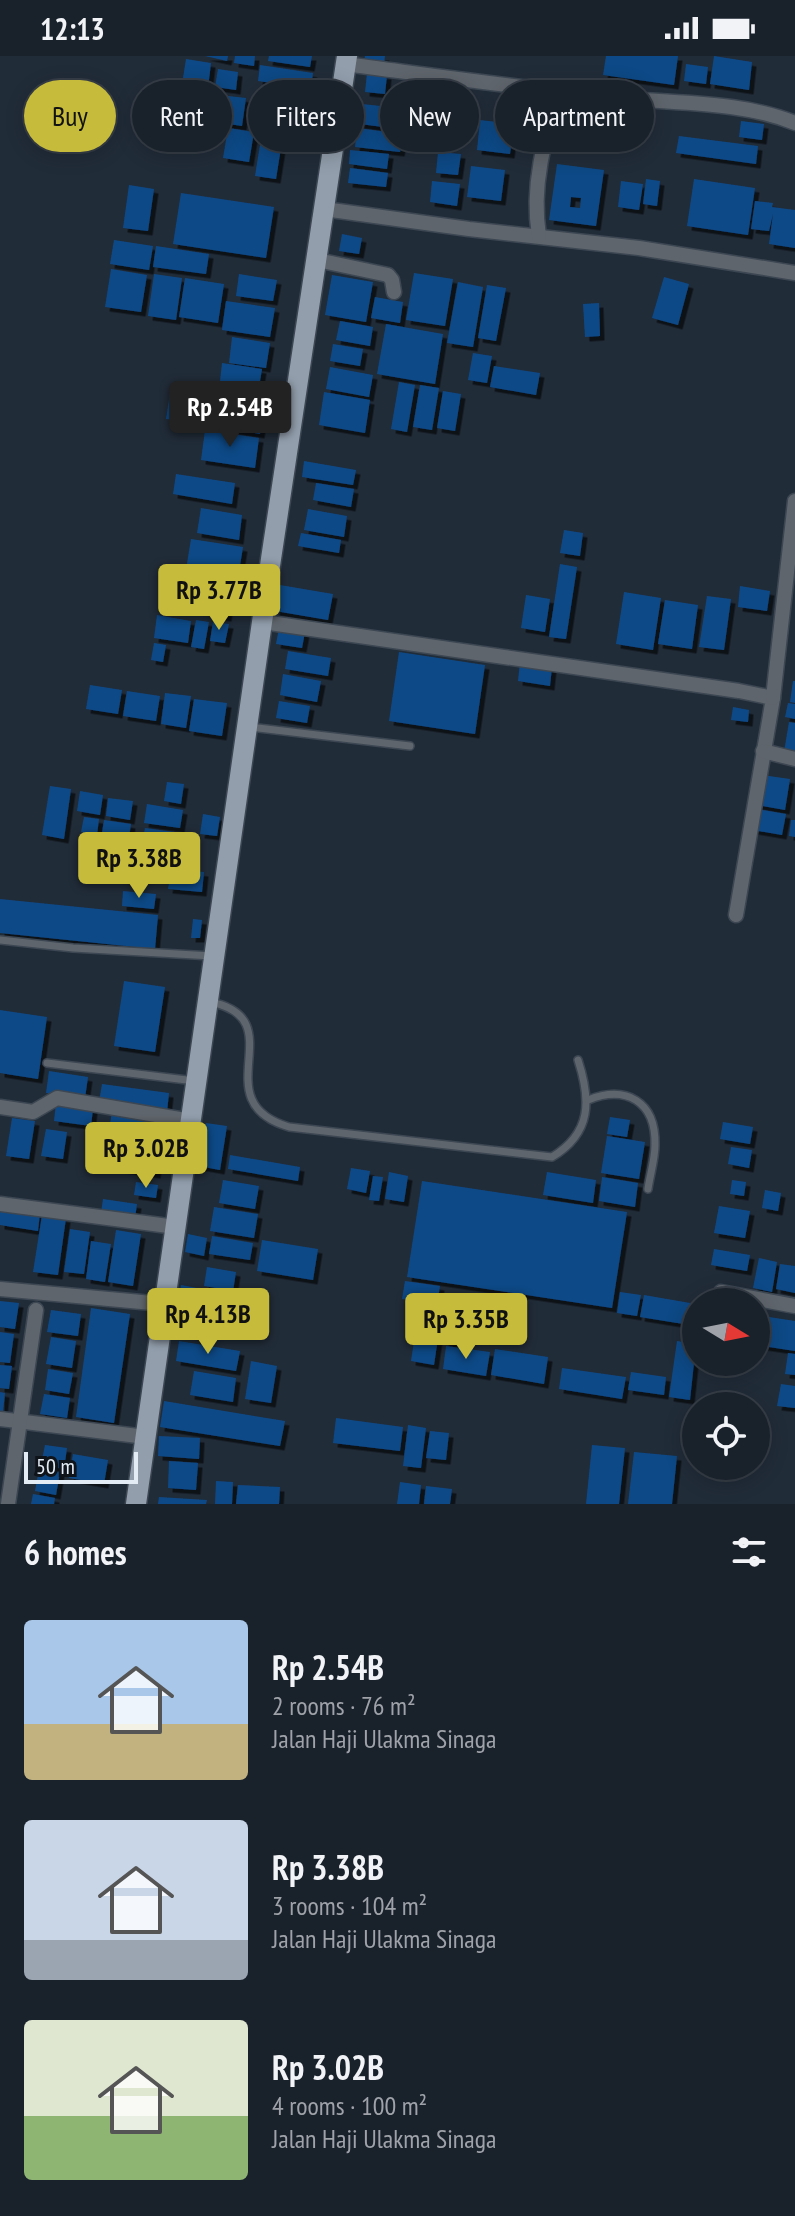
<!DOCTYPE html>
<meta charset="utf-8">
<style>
:root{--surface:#19212b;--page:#262e37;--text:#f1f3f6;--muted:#9fa3a9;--line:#373e47;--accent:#c7bb3b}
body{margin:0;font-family:"PT Sans Narrow",sans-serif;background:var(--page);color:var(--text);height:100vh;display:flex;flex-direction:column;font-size:30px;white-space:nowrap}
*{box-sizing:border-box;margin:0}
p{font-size:26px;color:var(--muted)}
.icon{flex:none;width:44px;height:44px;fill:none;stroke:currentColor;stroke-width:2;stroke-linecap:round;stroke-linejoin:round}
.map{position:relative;height:1448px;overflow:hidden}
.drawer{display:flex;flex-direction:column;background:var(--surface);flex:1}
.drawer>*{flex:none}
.guide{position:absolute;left:24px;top:24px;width:748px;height:72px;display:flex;gap:16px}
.needle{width:52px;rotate:100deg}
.tools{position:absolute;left:682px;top:1232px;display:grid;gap:16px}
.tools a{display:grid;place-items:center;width:88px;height:88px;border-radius:50%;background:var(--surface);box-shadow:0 4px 20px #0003,0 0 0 2px var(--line);font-size:40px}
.scale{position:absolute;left:24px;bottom:20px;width:114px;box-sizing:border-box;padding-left:8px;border:4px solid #e3ebf4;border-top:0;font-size:22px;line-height:28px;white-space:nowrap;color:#e3ebf4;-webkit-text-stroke:6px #0f141a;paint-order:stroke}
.price{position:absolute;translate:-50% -68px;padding:0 18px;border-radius:8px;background:var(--accent);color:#111;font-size:26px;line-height:52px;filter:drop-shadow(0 2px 4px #0008)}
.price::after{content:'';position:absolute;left:50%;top:48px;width:24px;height:18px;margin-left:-12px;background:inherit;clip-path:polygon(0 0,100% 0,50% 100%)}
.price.current{background:#222;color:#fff}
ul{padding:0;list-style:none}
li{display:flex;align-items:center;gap:24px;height:200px;padding:0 24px}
li span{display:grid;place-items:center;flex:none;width:224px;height:160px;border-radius:8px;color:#555}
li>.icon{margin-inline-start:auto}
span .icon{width:96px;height:96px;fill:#fffc;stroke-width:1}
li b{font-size:34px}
h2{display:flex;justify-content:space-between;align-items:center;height:96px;padding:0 24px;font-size:34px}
.tag{padding:0 28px;border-radius:36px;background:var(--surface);box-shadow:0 4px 20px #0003,0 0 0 2px var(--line);font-size:28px;line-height:72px}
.tag.current{background:var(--accent);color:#111}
.status{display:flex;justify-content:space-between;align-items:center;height:56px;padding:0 40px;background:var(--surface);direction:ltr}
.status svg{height:22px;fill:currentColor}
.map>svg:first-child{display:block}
</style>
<div class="status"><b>12:13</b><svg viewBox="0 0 49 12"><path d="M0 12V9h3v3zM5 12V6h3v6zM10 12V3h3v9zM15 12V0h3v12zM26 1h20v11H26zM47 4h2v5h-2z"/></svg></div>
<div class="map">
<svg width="795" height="1448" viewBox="0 0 795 1448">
<defs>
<filter id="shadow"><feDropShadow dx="4.5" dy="4.5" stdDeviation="0" flood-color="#0009"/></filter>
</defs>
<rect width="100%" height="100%" fill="#212c39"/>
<g fill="#0e4886" fill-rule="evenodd" filter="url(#shadow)">
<polygon points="205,0 228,0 227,5"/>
<polygon points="235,0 255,0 254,10 234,7"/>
<polygon points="269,0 312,0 310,11 268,5"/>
<polygon points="365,0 385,0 384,8 364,6"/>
<polygon points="606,0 678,0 674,29 603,19"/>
<polygon points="714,0 752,6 749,34 710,28"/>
<polygon points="186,3 211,7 208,32 182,28"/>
<polygon points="686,8 708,11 706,28 684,25"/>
<polygon points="260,9 313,17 311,33 258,25"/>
<polygon points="218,13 238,16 236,34 215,31"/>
<polygon points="367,17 387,19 385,38 365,36"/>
<polygon points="219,39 246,42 242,70 215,66"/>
<polygon points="251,43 308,51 304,75 247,66"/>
<polygon points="362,48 409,53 406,74 360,68"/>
<polygon points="157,49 183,53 179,77 153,73"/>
<polygon points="197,52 213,54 210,72 195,70"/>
<polygon points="480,64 514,68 510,98 477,94"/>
<polygon points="741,65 764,68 762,84 739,81"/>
<polygon points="228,72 254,76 249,106 223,102"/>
<polygon points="357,72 403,78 400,96 355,91"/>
<polygon points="262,76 283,79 276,123 255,120"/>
<polygon points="679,80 758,90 756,108 676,97"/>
<polygon points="350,94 389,98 387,113 349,108"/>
<polygon points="438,96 461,98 458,119 436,117"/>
<path d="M557,108L604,114L596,170L549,164ZM571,141L581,142L580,152L570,151Z"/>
<polygon points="471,110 505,114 501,145 467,141"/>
<polygon points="350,112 388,117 386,131 348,127"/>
<polygon points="646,123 660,125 657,150 643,148"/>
<polygon points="694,123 755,132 748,179 687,170"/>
<polygon points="432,125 460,128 457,150 430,146"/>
<polygon points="621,125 643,128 639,154 618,151"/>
<polygon points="129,129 154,133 148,175 123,172"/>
<polygon points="181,137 274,151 266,202 173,188"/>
<polygon points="755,145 773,147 772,151 795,154 795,192 769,188 773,158 769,175 751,173"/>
<polygon points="342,178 362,182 359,198 339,195"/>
<polygon points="114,184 153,190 149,214 110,208"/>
<polygon points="156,190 209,198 206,218 153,211"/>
<polygon points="111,213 147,219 141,256 105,251"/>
<polygon points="414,217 453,223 445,270 406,264"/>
<polygon points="154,218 182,222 176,264 148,260"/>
<polygon points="239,218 277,224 273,245 236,240"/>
<polygon points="332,219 373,226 366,266 325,259"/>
<polygon points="664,221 689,228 678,269 652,262"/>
<polygon points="185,222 224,228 218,267 179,261"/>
<polygon points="458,226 483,231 473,291 447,287"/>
<polygon points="487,229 506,232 496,285 478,282"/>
<polygon points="375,241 403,246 400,267 371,262"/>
<polygon points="226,245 275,252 270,281 222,274"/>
<polygon points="599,247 600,280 585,281 583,248"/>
<polygon points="340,265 373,271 370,290 336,284"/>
<polygon points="386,268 443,278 435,328 377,318"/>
<polygon points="232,281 270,287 266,312 229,307"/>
<polygon points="333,288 363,293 360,310 330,305"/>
<polygon points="473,297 492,300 487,327 468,324"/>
<polygon points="222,307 262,313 259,331 220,325"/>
<polygon points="494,310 540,317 536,339 490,331"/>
<polygon points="330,311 373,319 369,341 326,333"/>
<polygon points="399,326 415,329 407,376 391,373"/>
<polygon points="420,329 439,332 432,374 413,371"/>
<polygon points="210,333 265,341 260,378 204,369"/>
<polygon points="443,335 461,338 455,375 437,372"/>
<polygon points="324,336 370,344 365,377 319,369"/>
<polygon points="170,337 193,341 189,366 166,363"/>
<polygon points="205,374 259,382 255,412 201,404"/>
<polygon points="304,405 356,414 353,429 302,421"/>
<polygon points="176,418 235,427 232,448 173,438"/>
<polygon points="316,427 354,433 351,451 313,444"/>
<polygon points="201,452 242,459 239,484 197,477"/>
<polygon points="308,453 347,460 344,481 304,474"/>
<polygon points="564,474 583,477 580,500 560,497"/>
<polygon points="301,477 341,484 339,497 298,490"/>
<polygon points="191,483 243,491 235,540 183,532"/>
<polygon points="560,508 577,511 566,583 549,581"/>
<polygon points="280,529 333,538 328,564 275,555"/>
<polygon points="740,530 770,535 767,555 738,551"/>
<polygon points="624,536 661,542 653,594 616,588"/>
<polygon points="526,539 550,543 545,576 521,572"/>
<polygon points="707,540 731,543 724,594 699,591"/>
<polygon points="665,544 698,549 692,593 658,588"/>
<polygon points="215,545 229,547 227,561 213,559"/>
<polygon points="157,559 191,565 188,587 154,582"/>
<polygon points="196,564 209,566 204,593 191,591"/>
<polygon points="213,566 229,568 225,587 210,585"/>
<polygon points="279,572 305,576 302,592 276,588"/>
<polygon points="154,587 166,589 163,606 151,604"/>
<polygon points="288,595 331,602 328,620 285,613"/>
<polygon points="399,596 485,609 475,678 389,665"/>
<polygon points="520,606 552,611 550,630 518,625"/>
<polygon points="283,618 321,625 317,646 280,639"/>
<polygon points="793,625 795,625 795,647 790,646"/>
<polygon points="90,629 122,634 118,658 86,653"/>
<polygon points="127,635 160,640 156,665 123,660"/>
<polygon points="165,637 191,640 186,672 161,668"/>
<polygon points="194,643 227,647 222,680 189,675"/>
<polygon points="279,645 310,650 307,667 276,662"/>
<polygon points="788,647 795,648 795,663 785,661"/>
<polygon points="733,651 749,654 748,666 731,664"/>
<polygon points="789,666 795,667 795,698 784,696"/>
<polygon points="762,719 790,723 785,754 757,749"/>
<polygon points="167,726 184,728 181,748 164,745"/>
<polygon points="50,730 71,733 64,783 42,779"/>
<polygon points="80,735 103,739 100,759 77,755"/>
<polygon points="108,742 133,745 130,764 106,760"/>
<polygon points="147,748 183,754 180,772 144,767"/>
<polygon points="757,753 786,758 782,779 753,774"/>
<polygon points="203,758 220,761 217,780 200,778"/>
<polygon points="84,761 99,763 97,779 81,776"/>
<polygon points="104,764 131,768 128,788 101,784"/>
<polygon points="791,764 795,764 795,781 789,780"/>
<polygon points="145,772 189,778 187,793 142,787"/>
<polygon points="171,813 204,816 202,836 168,833"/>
<polygon points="123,835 156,838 154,853 122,850"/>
<polygon points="0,843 158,859 155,893 0,877"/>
<polygon points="193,863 202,864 200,882 191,882"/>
<polygon points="124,925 165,931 155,996 114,990"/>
<polygon points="0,954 47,961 38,1023 0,1017"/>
<polygon points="49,1015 88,1021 85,1042 46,1037"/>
<polygon points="102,1028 169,1037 167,1056 99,1046"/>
<polygon points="56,1047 93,1053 91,1070 54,1065"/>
<polygon points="112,1056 160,1063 157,1086 108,1079"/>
<polygon points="610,1061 630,1064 627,1081 607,1078"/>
<polygon points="12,1062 35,1065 29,1103 6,1100"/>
<polygon points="723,1066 753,1071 750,1088 720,1083"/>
<polygon points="206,1067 227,1070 220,1114 198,1110"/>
<polygon points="46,1073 67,1076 63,1103 41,1100"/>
<polygon points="607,1080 645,1086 639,1123 601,1117"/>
<polygon points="99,1082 160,1091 156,1118 95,1109"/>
<polygon points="731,1091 752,1094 749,1112 728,1108"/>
<polygon points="230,1099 300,1111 298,1125 228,1113"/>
<polygon points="351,1112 370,1115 366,1137 347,1133"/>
<polygon points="389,1116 408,1120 404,1146 385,1143"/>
<polygon points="547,1116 596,1124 593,1147 543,1139"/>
<polygon points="373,1120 383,1121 379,1145 369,1144"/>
<polygon points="602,1121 638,1127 635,1151 599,1145"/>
<polygon points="223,1124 259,1130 255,1153 219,1147"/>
<polygon points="732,1124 746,1126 744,1140 730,1138"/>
<polygon points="422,1125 627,1156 612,1252 407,1221"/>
<polygon points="136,1126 158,1129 156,1142 134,1139"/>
<polygon points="765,1134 781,1137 778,1155 762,1152"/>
<polygon points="103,1143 137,1148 135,1162 101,1157"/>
<polygon points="719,1150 750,1155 745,1182 714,1177"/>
<polygon points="0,1151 40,1157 38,1175 0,1169"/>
<polygon points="214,1151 258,1158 254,1182 210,1175"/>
<polygon points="42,1159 66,1162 58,1219 33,1216"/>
<polygon points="70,1173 90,1176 84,1218 64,1216"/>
<polygon points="116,1174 141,1178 133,1230 108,1226"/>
<polygon points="188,1178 207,1182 204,1200 185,1196"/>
<polygon points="212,1180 253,1187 250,1204 209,1198"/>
<polygon points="262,1184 318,1193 313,1224 257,1215"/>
<polygon points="91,1185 111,1188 105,1226 86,1223"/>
<polygon points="714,1193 750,1199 747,1215 711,1209"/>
<polygon points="759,1202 777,1206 772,1236 753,1232"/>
<polygon points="780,1208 795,1210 795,1237 776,1233"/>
<polygon points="207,1211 236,1216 233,1235 204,1230"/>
<polygon points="405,1225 440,1230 437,1249 402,1243"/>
<polygon points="181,1229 208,1234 205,1250 178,1245"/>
<polygon points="620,1236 641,1239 637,1260 617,1257"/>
<polygon points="644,1239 696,1248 696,1270 640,1261"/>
<polygon points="451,1240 472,1243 465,1290 444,1287"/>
<polygon points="0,1245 19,1247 15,1273 0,1271"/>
<polygon points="419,1251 442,1255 434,1309 411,1305"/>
<polygon points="91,1252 130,1258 114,1367 76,1361"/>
<polygon points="51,1254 81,1258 78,1280 47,1276"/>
<polygon points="756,1259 795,1265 795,1295 756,1289"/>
<polygon points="0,1276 14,1278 10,1307 0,1306"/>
<polygon points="51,1281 76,1285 72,1312 46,1308"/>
<polygon points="179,1285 240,1295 236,1315 176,1305"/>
<polygon points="677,1285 696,1288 690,1344 669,1341"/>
<polygon points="446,1290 490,1296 486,1320 443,1313"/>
<polygon points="495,1293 548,1301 544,1328 491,1319"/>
<polygon points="788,1297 795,1298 795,1319 785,1318"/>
<polygon points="251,1305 277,1310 271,1347 245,1343"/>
<polygon points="0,1309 12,1310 9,1333 0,1332"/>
<polygon points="562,1312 626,1321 622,1343 559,1333"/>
<polygon points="48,1313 73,1317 69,1338 45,1334"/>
<polygon points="194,1315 236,1322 233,1346 190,1339"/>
<polygon points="631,1316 666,1321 664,1339 628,1334"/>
<polygon points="781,1328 795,1330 795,1352 777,1350"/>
<polygon points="0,1336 5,1337 3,1356 0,1355"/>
<polygon points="44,1338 70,1342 67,1362 40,1358"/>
<polygon points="164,1345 285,1365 280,1390 160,1371"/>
<polygon points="336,1362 403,1371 400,1395 333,1387"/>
<polygon points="408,1369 426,1372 421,1412 403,1410"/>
<polygon points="430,1375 449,1377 446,1404 426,1402"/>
<polygon points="159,1380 200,1382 199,1403 158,1400"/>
<polygon points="45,1389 67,1392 64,1413 41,1409"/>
<polygon points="592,1389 625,1392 619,1448 586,1448"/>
<polygon points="634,1396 677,1400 672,1448 628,1448"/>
<polygon points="73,1398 108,1404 104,1428 69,1422"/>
<polygon points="169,1405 198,1407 196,1434 168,1432"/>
<polygon points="39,1413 60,1416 56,1439 35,1435"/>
<polygon points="216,1425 233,1426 232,1448 215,1448"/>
<polygon points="400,1426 421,1429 419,1448 397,1448"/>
<polygon points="238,1429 280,1431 279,1448 236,1448"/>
<polygon points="426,1430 452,1433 450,1448 424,1448"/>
<polygon points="33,1438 55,1442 54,1448 31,1448"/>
<polygon points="159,1441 207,1444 206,1448 158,1448"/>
</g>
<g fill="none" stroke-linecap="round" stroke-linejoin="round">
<defs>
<g id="lane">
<polyline points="250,671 410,690"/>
<polyline points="0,884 73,892 212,900"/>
<path d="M210,946C296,963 201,1045 289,1071L552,1101C592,1077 591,1044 578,1004"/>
<polyline points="47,1007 195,1025"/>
<path d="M588,1044C626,1029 656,1045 655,1089C655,1103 650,1119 648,1133"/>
</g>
<g id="street">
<path d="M345,8C437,20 528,33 620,42C677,48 741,45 795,67"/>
<polyline points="324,153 469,173 639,192 795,217"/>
<path d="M539,180C531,130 544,83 560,36"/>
<polyline points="317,204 388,219 392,224 394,236"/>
<polyline points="263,566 739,635 773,642 736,859"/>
<polyline points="773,642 795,445"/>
<polyline points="763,695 795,703"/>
<polyline points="0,1051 33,1056 57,1042 191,1065"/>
<polyline points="0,1148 176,1171"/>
<polyline points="0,1233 163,1248"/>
<polyline points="721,1236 795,1250"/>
<polyline points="0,1363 146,1381"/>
<polyline points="8,1448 36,1254"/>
</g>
<polyline id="primary" points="136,1448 271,503 347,0"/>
</defs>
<use href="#lane" stroke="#3c4753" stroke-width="10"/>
<use href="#street" stroke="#3c4753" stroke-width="17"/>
<use href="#primary" stroke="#3c4753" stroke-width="23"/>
<use href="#lane" stroke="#5f656c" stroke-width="7"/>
<use href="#street" stroke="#5f656c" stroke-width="14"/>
<use href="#primary" stroke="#929eac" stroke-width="20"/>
</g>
</svg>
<div class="tools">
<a><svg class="needle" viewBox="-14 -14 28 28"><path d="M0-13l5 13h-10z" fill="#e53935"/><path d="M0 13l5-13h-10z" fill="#9fa3a9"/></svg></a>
<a><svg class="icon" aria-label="locate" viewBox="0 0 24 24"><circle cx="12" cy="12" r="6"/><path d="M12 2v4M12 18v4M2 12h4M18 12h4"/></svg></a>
</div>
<div class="scale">50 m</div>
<b class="price current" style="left:230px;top:393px">Rp 2.54B</b>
<b class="price" style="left:219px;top:576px">Rp 3.77B</b>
<b class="price" style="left:139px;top:844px">Rp 3.38B</b>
<b class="price" style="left:146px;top:1134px">Rp 3.02B</b>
<b class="price" style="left:208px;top:1300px">Rp 4.13B</b>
<b class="price" style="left:466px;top:1305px">Rp 3.35B</b>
<div class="guide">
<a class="tag current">Buy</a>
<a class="tag">Rent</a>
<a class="tag">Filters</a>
<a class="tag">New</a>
<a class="tag">Apartment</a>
</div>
</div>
<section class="drawer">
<h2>6 homes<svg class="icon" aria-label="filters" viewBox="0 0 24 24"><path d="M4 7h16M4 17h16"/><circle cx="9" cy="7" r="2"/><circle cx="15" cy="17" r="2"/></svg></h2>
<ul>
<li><span style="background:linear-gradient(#a9c7e8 65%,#c2b280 0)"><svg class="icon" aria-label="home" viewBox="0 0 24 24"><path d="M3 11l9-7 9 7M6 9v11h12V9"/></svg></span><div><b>Rp 2.54B</b><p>2 rooms · 76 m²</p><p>Jalan Haji Ulakma Sinaga</p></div></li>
<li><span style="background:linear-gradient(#c9d6e8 75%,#9aa5b1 0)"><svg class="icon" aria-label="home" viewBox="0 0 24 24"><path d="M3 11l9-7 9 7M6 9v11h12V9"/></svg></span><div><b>Rp 3.38B</b><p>3 rooms · 104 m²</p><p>Jalan Haji Ulakma Sinaga</p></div></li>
<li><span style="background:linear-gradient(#dfe7d0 60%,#8fb573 0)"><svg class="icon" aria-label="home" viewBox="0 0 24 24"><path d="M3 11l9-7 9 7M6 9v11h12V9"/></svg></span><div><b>Rp 3.02B</b><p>4 rooms · 100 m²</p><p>Jalan Haji Ulakma Sinaga</p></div></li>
</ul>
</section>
